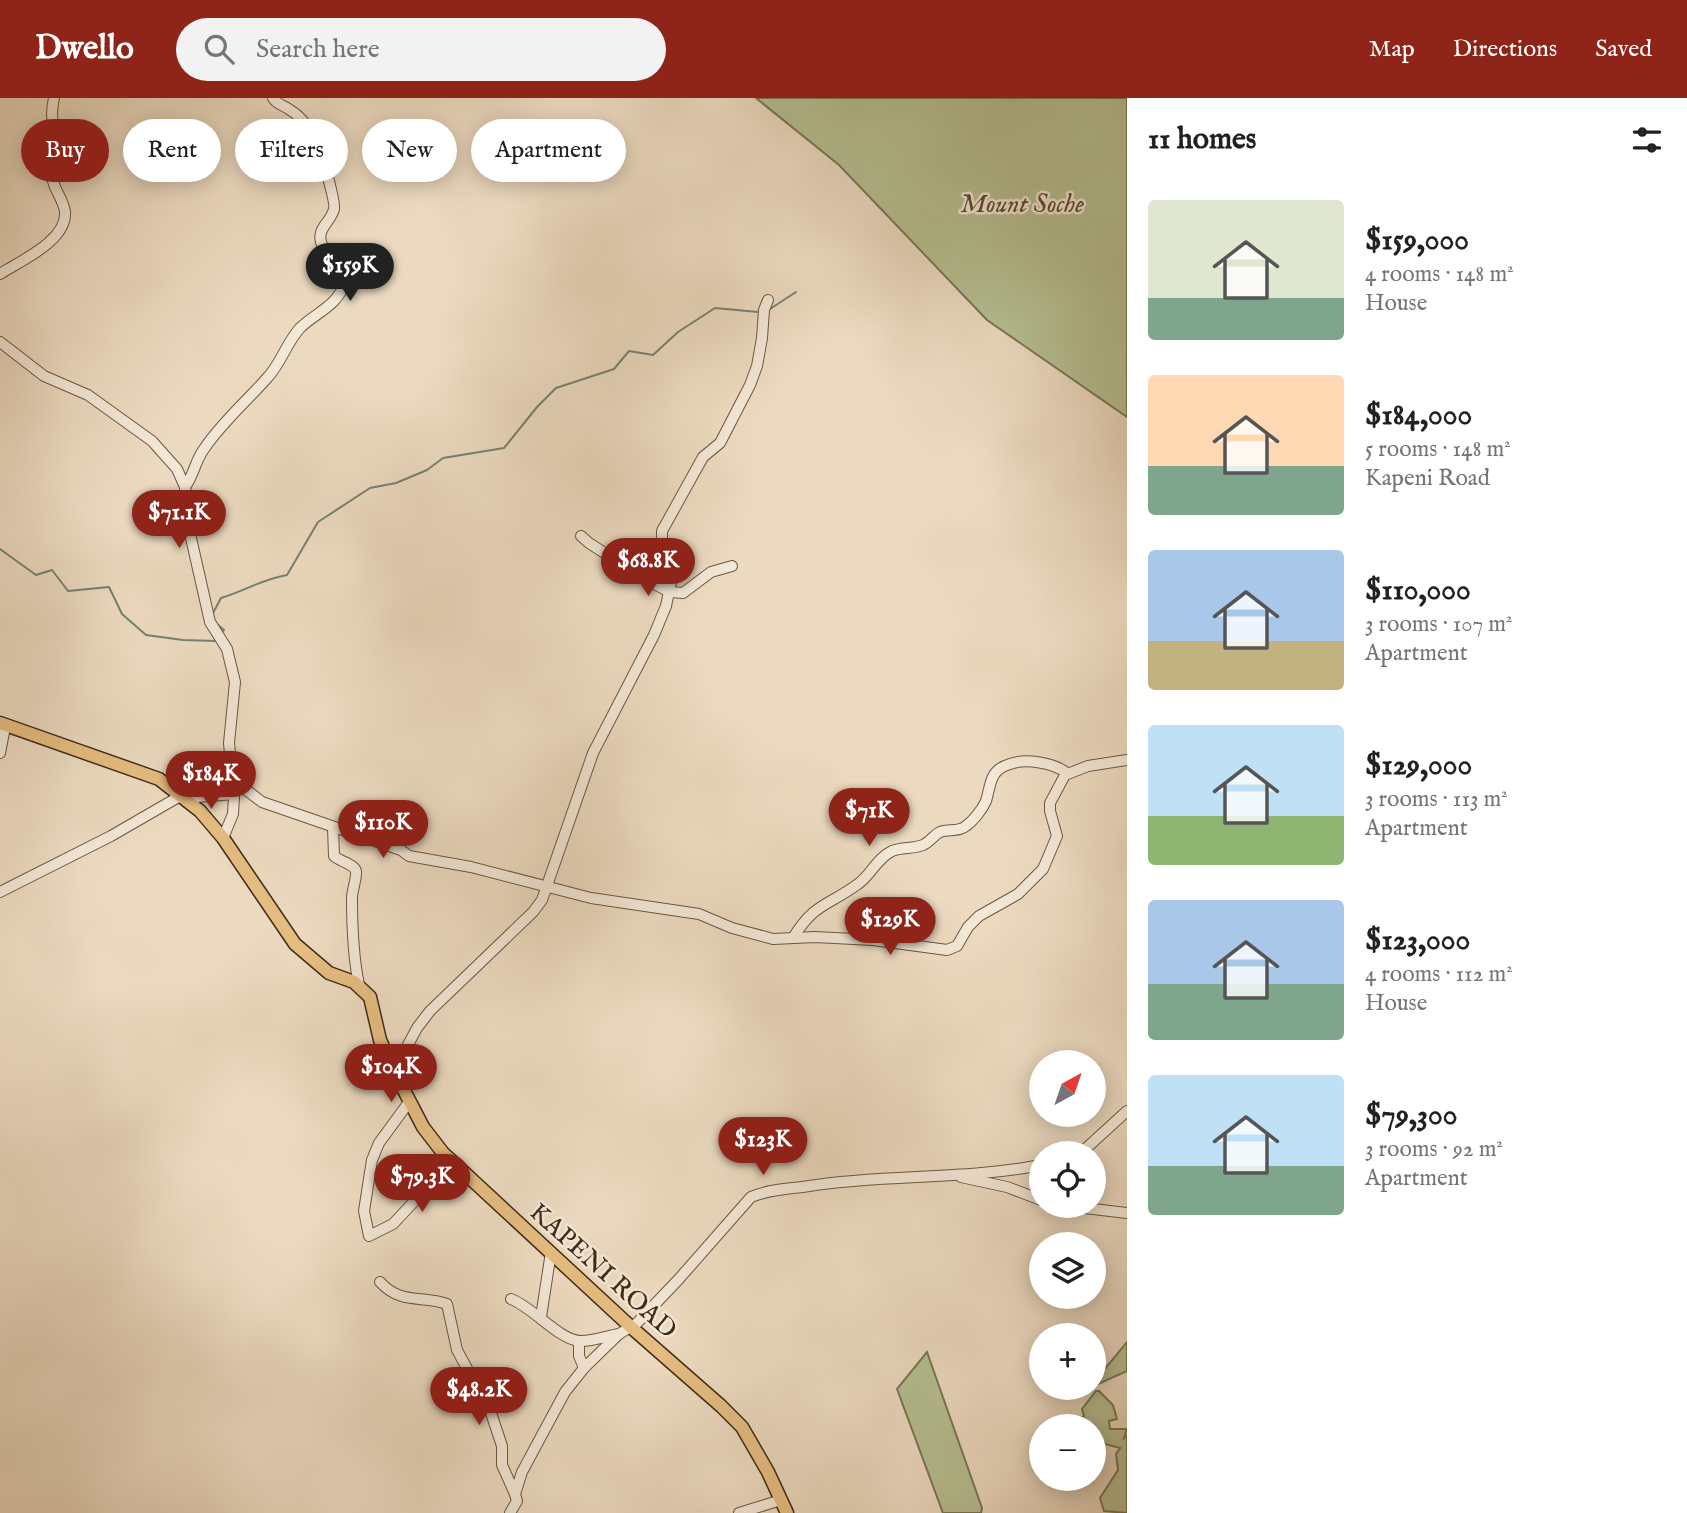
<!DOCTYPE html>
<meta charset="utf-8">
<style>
:root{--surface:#fff;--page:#f2f2f2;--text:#202124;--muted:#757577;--accent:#8f2418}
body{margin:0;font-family:"IM FELL English",serif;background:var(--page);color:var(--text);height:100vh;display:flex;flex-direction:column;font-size:26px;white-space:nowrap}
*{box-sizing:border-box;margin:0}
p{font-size:23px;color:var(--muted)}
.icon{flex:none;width:38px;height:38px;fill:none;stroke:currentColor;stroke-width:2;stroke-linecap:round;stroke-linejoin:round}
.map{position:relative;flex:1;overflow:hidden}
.panel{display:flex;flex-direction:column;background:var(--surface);width:560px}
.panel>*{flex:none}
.top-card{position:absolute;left:21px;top:21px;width:665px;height:63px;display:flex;gap:14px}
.needle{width:46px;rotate:40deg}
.fabs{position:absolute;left:1029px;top:952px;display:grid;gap:14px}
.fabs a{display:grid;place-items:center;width:77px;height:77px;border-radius:50%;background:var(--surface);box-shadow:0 4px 18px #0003;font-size:35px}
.price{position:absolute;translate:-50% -60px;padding:0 16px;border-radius:24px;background:var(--accent);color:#fff;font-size:23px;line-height:46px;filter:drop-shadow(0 2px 4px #0008)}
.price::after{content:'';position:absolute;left:50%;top:42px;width:21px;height:16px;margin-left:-10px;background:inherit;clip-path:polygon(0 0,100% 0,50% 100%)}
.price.on{background:#222;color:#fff}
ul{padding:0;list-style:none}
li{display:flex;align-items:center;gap:21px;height:175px;padding:0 21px}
li span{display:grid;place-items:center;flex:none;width:196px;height:140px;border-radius:7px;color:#555}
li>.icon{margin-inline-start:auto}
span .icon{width:84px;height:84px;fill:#fffc;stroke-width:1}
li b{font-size:30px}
h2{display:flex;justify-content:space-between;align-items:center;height:84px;padding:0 21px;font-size:30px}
.pill{padding:0 24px;border-radius:32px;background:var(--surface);box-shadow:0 4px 18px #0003;font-size:24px;line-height:63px}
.pill.on{background:var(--accent);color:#fff}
header{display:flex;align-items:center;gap:42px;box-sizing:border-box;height:98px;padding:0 35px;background:var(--accent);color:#fff}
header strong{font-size:33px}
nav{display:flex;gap:38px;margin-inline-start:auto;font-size:24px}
.search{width:490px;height:63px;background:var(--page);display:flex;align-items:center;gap:18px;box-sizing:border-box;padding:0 24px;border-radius:38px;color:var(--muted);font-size:26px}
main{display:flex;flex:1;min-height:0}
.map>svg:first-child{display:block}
</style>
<header>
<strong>Dwello</strong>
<div class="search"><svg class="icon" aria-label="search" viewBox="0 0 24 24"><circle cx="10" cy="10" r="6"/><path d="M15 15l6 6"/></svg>Search here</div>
<nav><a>Map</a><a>Directions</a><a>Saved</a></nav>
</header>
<main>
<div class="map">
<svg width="1127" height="1415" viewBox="0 0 1127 1415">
<rect width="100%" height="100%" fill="#ecdac0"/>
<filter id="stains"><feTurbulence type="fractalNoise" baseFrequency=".00286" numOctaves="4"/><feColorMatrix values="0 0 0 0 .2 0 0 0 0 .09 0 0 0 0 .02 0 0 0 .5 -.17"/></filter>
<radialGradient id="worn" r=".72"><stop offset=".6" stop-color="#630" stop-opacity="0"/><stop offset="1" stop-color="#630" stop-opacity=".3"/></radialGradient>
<g fill="#b6c093" stroke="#7b7655" stroke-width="2">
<polygon points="756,0 1127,0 1127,319 987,222 839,67"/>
<polygon points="1127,1244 1127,1273 1094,1288 1094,1284"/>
<polygon points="927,1254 982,1410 981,1415 943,1415 897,1291"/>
<polygon points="1096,1293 1099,1293 1113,1307 1117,1321 1109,1323 1110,1331 1127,1331 1124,1340 1127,1338 1127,1415 1104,1413 1100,1400 1118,1372 1116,1356 1120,1350 1094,1343 1094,1328 1074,1328 1079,1321 1084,1318 1082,1311"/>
</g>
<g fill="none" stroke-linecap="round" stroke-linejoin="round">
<g stroke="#758172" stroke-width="2">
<polyline points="770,211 796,194"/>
<polyline points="0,451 36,477 52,472 68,493 109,489 122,516 146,537 183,542 216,543"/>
<path d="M213,515L221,500C244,493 263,481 287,477L318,424L370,390L396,385L427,372L443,360L504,350L537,309L556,290L614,271L629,253L653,257L678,234L715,210L758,214"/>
<polyline points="218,527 224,532 221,536"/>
</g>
<defs>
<g id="minor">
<path d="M0,176C20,163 67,143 65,114C64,102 53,91 52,78C51,66 59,57 62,46C52,31 50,18 54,0"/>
<polyline points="0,244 44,278 88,297 152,343 177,371 185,389 191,440 210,524 227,551 235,584 229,645 234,699 233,716 223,740"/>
<path d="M185,389C194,377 195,363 204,351C222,324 247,303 268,279C281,265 287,244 300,230C314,216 340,206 344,185C348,169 325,159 321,144C317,130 331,124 334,111C336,105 322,57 319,50C312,35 304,20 290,12C284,7 277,7 273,0"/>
<polyline points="581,438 589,445 648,483 670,494 683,495 711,474 732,468"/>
<polyline points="0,655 5,629"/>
<polyline points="233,687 245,691 262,704 401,752 409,758 471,769 591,800 699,816 732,830 773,841 815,839 873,842 947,852 957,848 968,829 979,818 1018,796 1043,771 1057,738 1050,713 1050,705 1065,677 1088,668 1127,662"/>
<polyline points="185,700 234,696"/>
<path d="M333,729L334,758C339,763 354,766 356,773C357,780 352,792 352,800C352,829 353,858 359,887"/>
<polyline points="0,794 111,738 182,697"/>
<path d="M793,840C814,805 828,808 858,786C871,777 877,760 892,753C902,749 913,751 923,747C930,744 934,737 940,734C949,731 959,734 966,728C973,723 982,712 986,703C991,687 989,672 1010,666C1026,660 1054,665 1067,675"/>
<polyline points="394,973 417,930 430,913 533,814 542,802 593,655 654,537 666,508 671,484 669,470 662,457 662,433 703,359 720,345 750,287 757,268 762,240 764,212 768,202"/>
<polyline points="409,1004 379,1045 372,1062 364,1113 369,1138 393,1126 422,1095 446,1091 469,1079"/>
<polyline points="1081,1055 1127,1013"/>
<polyline points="961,1079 1007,1089 1041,1102"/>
<polyline points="1068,1108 1127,1115"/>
<path d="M380,1184C401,1207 422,1197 447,1206L457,1252L491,1315L502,1348V1367L515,1396"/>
<path d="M511,1201C534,1210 560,1243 581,1243C594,1243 607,1238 619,1236"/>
<polyline points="541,1219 551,1154"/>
<polyline points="579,1243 579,1258 584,1270"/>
<path d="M510,1415L517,1403L515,1396L522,1374L565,1294L584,1270L619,1236L637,1225L678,1182L751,1099C769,1091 790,1091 809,1088C886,1076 965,1082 1041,1067"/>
<polyline points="739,1415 781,1402"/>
</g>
<polyline id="major" points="0,625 159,681 200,713 223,740 295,846 329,875 354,884 370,899 380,942 394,973 423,1029 443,1055 632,1230 721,1308 742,1329 768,1374 787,1415"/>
</defs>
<use href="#minor" stroke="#6b5741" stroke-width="12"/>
<use href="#major" stroke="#402b17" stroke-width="15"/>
<use href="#minor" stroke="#f3e7d6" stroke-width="10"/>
<use href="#major" stroke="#e6bd80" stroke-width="12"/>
</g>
<g text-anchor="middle" stroke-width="5" stroke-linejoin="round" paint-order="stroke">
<g font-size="26" font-style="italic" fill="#584930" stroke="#f3e7d6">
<text x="1022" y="114">Mount Soche</text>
</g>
<g font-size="26" fill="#402b17" stroke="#f3e7d6">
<text transform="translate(604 1172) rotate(42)" y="9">KAPENI ROAD</text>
</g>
</g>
<rect width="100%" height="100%" filter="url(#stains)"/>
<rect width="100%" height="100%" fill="url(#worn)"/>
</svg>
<div class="fabs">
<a><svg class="needle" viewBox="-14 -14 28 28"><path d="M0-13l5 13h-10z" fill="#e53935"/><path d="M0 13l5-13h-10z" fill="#757577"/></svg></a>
<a><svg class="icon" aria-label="locate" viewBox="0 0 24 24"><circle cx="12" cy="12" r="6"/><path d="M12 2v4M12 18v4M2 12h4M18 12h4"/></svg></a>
<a><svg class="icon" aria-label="layers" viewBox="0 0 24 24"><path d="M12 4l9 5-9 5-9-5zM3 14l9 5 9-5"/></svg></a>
<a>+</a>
<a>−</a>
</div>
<b class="price on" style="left:350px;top:205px">$159K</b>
<b class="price" style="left:179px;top:452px">$71.1K</b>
<b class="price" style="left:648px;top:500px">$68.8K</b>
<b class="price" style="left:211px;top:713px">$184K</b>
<b class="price" style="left:869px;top:750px">$71K</b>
<b class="price" style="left:383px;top:762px">$110K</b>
<b class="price" style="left:890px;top:859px">$129K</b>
<b class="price" style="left:391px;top:1006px">$104K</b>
<b class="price" style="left:763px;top:1079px">$123K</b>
<b class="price" style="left:422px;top:1116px">$79.3K</b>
<b class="price" style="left:479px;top:1329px">$48.2K</b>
<div class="top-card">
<a class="pill on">Buy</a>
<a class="pill">Rent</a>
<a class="pill">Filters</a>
<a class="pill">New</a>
<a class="pill">Apartment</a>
</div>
</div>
<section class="panel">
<h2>11 homes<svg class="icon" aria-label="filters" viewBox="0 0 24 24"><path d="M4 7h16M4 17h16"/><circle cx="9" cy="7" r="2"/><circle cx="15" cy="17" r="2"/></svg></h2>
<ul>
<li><span style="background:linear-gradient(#dfe7d0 70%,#7fa58c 0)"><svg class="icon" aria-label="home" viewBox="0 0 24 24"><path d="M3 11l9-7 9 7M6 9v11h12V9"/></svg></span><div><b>$159,000</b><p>4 rooms · 148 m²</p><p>House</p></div></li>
<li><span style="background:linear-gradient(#ffd9b3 65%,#7fa58c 0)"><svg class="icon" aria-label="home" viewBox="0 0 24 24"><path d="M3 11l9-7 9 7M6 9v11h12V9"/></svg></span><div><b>$184,000</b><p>5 rooms · 148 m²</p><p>Kapeni Road</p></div></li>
<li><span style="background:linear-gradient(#a9c7e8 65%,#c2b280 0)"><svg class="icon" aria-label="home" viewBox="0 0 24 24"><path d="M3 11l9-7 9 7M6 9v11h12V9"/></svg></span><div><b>$110,000</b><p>3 rooms · 107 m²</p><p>Apartment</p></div></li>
<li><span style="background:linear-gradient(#bfe0f5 65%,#8fb573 0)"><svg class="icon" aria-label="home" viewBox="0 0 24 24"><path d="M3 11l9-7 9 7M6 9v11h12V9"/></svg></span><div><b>$129,000</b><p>3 rooms · 113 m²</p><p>Apartment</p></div></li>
<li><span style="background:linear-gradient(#a9c7e8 60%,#7fa58c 0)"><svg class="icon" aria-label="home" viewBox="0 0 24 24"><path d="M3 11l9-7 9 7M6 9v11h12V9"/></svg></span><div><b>$123,000</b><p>4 rooms · 112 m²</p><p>House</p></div></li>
<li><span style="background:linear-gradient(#bfe0f5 65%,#7fa58c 0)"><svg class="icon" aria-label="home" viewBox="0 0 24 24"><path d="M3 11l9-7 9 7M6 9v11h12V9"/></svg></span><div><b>$79,300</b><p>3 rooms · 92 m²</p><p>Apartment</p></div></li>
</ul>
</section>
</main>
